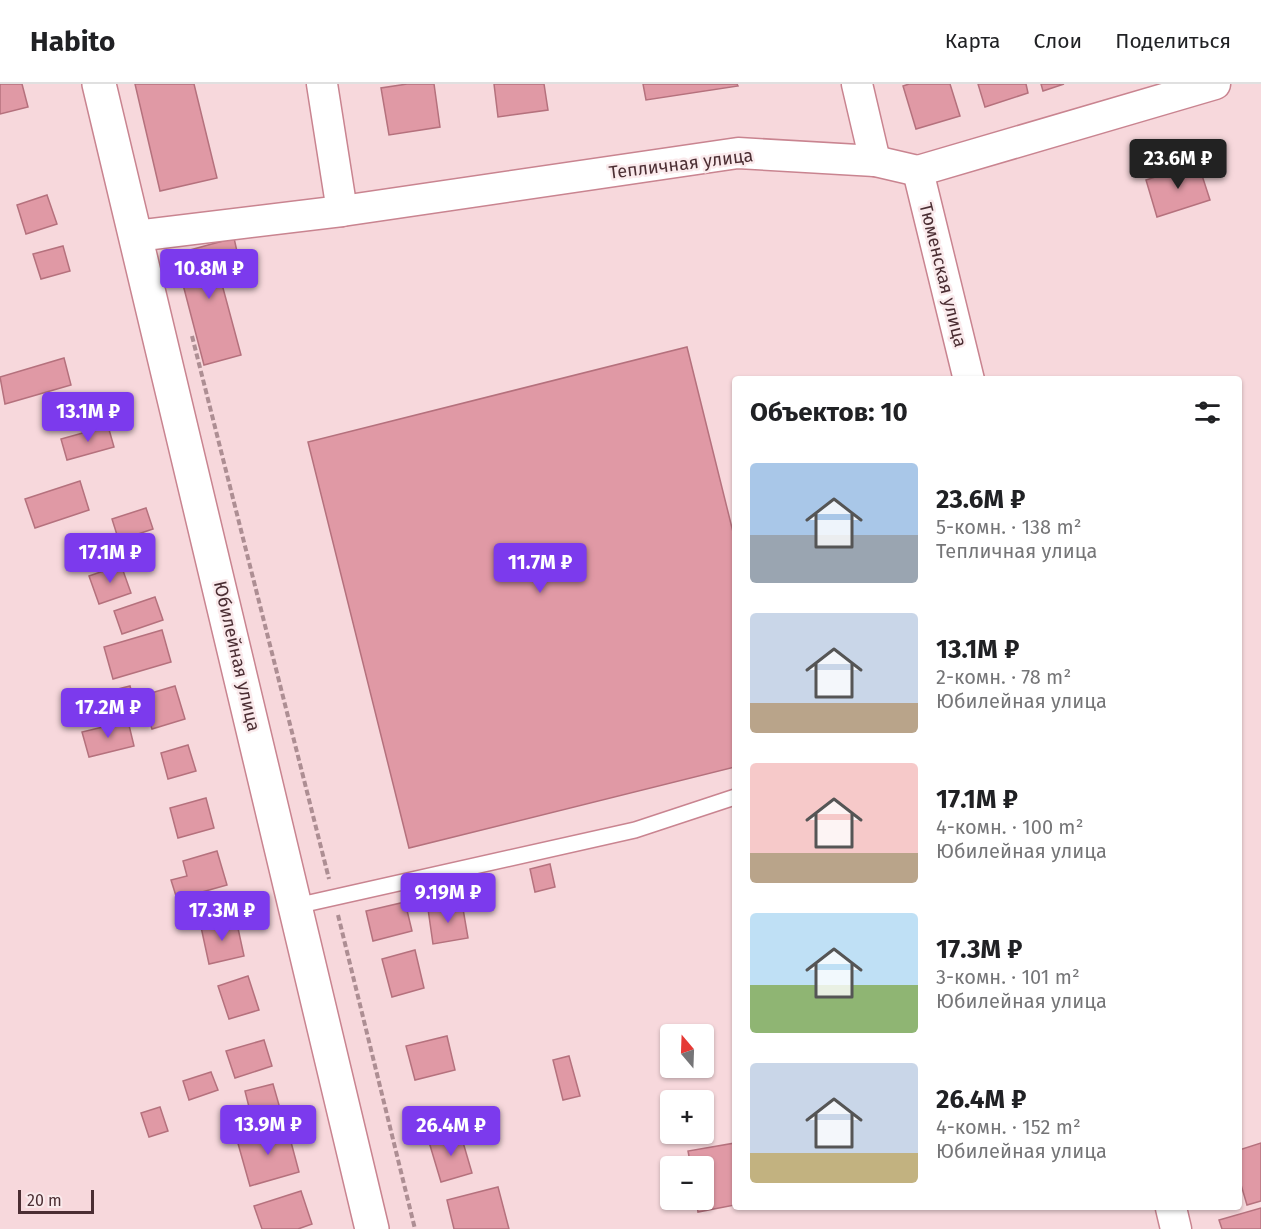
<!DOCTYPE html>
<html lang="ru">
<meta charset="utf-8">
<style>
:root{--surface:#fff;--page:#f2f2f2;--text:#202124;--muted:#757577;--line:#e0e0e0;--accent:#7c3aed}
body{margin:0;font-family:"Fira Sans",sans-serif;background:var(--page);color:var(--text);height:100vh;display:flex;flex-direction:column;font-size:22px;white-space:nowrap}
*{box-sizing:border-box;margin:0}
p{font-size:20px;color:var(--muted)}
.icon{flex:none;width:33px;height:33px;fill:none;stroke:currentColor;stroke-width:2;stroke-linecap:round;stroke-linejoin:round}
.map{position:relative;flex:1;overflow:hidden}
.panel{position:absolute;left:732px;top:292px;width:510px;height:834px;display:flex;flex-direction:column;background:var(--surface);border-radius:6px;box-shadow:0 2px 4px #0004}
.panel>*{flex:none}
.needle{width:39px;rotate:341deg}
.controls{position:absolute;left:660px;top:940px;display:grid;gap:12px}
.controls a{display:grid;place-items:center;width:54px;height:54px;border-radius:6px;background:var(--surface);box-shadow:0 2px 4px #0004;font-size:30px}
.scale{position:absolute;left:18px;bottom:15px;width:76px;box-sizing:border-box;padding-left:6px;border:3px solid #4b2e33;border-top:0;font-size:16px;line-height:21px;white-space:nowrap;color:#4b2e33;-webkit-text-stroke:4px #faeaec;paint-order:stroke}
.price{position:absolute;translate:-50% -51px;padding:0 14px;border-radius:6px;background:var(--accent);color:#fff;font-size:20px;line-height:39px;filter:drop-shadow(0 2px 3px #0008)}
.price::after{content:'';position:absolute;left:50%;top:36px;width:18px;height:14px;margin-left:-9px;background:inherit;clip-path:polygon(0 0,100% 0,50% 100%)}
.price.selected{background:#222;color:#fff}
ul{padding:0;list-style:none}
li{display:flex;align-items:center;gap:18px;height:150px;padding:0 18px}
li span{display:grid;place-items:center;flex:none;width:168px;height:120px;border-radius:6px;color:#555}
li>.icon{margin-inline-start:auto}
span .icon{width:72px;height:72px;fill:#fffc;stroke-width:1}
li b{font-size:26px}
h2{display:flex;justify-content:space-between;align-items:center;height:72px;padding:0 18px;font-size:26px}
header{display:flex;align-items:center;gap:36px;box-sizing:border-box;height:84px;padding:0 30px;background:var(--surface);border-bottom:2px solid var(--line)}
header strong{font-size:28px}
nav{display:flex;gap:33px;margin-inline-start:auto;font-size:21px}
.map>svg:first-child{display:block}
</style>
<header>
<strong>Habito</strong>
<nav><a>Карта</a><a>Слои</a><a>Поделиться</a></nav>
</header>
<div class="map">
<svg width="1261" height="1145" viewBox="0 0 1261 1145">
<rect width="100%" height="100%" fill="#f7d8dc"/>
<g fill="#e099a5" stroke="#b5717d" stroke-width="1.5">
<polygon points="0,0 22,0 28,23 0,30"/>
<polygon points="135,0 194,0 217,94 160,107"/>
<polygon points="407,0 434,0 440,43 389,51 381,4"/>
<polygon points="494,0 544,0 548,26 498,33"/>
<polygon points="643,0 737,0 738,2 646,16"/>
<polygon points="909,0 950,0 960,32 916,45 903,2"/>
<polygon points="978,0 1026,0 1028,9 985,23"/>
<polygon points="1041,0 1064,0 1043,7"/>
<polygon points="1198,79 1210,116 1157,133 1146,96"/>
<polygon points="47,111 57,140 26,150 17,121"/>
<polygon points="234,154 238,172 216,178 241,271 204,281 175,170"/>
<polygon points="63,162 70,187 41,195 33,170"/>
<polygon points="687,263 735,456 735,683 409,764 308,358"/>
<polygon points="64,274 71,301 5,320 0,293"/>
<polygon points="108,342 114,363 67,376 61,355"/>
<polygon points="80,397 89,426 35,444 25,415"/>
<polygon points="146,424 153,445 135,451 139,465 123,470 112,435"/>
<polygon points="121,481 131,509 99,520 89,492"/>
<polygon points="155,513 163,536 122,550 114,527"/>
<polygon points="162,546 171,578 113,595 104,563"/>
<polygon points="130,602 136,625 105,634 98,610"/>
<polygon points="175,602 185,635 152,645 141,612"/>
<polygon points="128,637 134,662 89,673 82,648"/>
<polygon points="188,661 196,687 168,695 161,669"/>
<polygon points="206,714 214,744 178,754 170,724"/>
<polygon points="217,767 227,801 177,815 171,796 187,792 183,777"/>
<polygon points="550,780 555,803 535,808 530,785"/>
<polygon points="405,818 412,847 373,857 366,827"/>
<polygon points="462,819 468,854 433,860 428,825"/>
<polygon points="236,835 244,872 209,880 201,843"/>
<polygon points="415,866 424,904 392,913 382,875"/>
<polygon points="248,892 259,926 229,935 218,902"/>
<polygon points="447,952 455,986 415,996 406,962"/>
<polygon points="264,956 272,982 235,994 226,967"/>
<polygon points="569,972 580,1012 563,1016 553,976"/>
<polygon points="211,988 218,1006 189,1016 183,997"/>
<polygon points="273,1000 281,1028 252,1035 245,1007"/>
<polygon points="160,1023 168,1047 149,1053 141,1029"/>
<polygon points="287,1043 299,1088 250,1102 237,1056"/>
<polygon points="460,1048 472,1089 441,1098 429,1058"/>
<polygon points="735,1059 735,1121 698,1128 696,1116 704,1116 704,1083 691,1083 688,1067"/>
<polygon points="1261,1059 1261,1117 1247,1121 1239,1094 1239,1066"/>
<polygon points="498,1103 509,1145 454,1145 447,1116"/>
<polygon points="301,1107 312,1140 298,1145 262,1145 254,1122"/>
<polygon points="1261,1124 1261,1145 1222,1145 1219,1136"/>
</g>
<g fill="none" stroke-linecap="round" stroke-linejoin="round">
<defs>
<polyline id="service" points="296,822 635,746 735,713"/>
<g id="minor">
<polyline points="322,0 342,127"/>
<polyline points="857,0 875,77"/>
<polyline points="918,87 969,296"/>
<polyline points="136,152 342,127 738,69 875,77 918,87 1215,0"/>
<polyline points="1171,1124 1176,1145"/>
</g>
<polyline id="tertiary" points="99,0 372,1145"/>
</defs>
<use href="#service" stroke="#c98490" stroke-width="18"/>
<use href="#minor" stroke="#c98490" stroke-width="33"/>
<use href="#tertiary" stroke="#c98490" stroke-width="36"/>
<g stroke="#ad8e93" stroke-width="4" stroke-dasharray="6 3" stroke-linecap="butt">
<polyline points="192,252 329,795"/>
<polyline points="338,831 415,1145"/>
</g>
<use href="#service" stroke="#fff" stroke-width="15"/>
<use href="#minor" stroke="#fff" stroke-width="30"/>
<use href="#tertiary" stroke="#fff" stroke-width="33"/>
</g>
<g text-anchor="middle" stroke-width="5" stroke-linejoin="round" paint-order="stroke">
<g font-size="18" fill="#4b2e33" stroke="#faeaec">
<text transform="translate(681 80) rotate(-7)" y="6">Тепличная улица</text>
<text transform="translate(943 191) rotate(76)" y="6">Тюменская улица</text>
<text transform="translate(237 572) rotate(77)" y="6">Юбилейная улица</text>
</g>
</g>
</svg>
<div class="controls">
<a><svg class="needle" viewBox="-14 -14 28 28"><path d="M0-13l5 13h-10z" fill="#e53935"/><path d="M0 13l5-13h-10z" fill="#757577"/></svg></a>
<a>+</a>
<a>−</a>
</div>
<div class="scale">20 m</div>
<b class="price selected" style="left:1178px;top:106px">23.6M ₽</b>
<b class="price" style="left:209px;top:216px">10.8M ₽</b>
<b class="price" style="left:88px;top:359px">13.1M ₽</b>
<b class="price" style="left:110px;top:500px">17.1M ₽</b>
<b class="price" style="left:540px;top:510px">11.7M ₽</b>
<b class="price" style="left:108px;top:655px">17.2M ₽</b>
<b class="price" style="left:448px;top:840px">9.19M ₽</b>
<b class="price" style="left:222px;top:858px">17.3M ₽</b>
<b class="price" style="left:268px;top:1072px">13.9M ₽</b>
<b class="price" style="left:451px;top:1073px">26.4M ₽</b>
<section class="panel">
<h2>Объектов: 10<svg class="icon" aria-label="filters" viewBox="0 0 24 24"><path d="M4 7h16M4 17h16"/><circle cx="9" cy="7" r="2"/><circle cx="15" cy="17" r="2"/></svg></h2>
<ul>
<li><span style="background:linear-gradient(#a9c7e8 60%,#9aa5b1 0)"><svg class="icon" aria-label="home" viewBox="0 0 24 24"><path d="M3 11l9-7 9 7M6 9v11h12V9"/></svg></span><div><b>23.6M ₽</b><p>5-комн. · 138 m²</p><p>Тепличная улица</p></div></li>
<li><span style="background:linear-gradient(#c9d6e8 75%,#b9a48a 0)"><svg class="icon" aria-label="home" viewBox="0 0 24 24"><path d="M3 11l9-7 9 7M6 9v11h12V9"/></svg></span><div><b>13.1M ₽</b><p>2-комн. · 78 m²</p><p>Юбилейная улица</p></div></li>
<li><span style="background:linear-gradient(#f6c9c9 75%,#b9a48a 0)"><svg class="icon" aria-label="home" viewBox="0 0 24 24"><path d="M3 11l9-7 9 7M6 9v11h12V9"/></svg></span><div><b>17.1M ₽</b><p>4-комн. · 100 m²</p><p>Юбилейная улица</p></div></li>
<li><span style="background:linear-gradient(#bfe0f5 60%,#8fb573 0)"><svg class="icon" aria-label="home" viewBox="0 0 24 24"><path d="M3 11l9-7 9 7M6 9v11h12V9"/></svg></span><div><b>17.3M ₽</b><p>3-комн. · 101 m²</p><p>Юбилейная улица</p></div></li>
<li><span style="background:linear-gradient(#c9d6e8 75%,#c2b280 0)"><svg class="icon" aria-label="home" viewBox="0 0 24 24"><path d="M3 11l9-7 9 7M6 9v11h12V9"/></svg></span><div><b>26.4M ₽</b><p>4-комн. · 152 m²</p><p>Юбилейная улица</p></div></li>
</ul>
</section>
</div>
